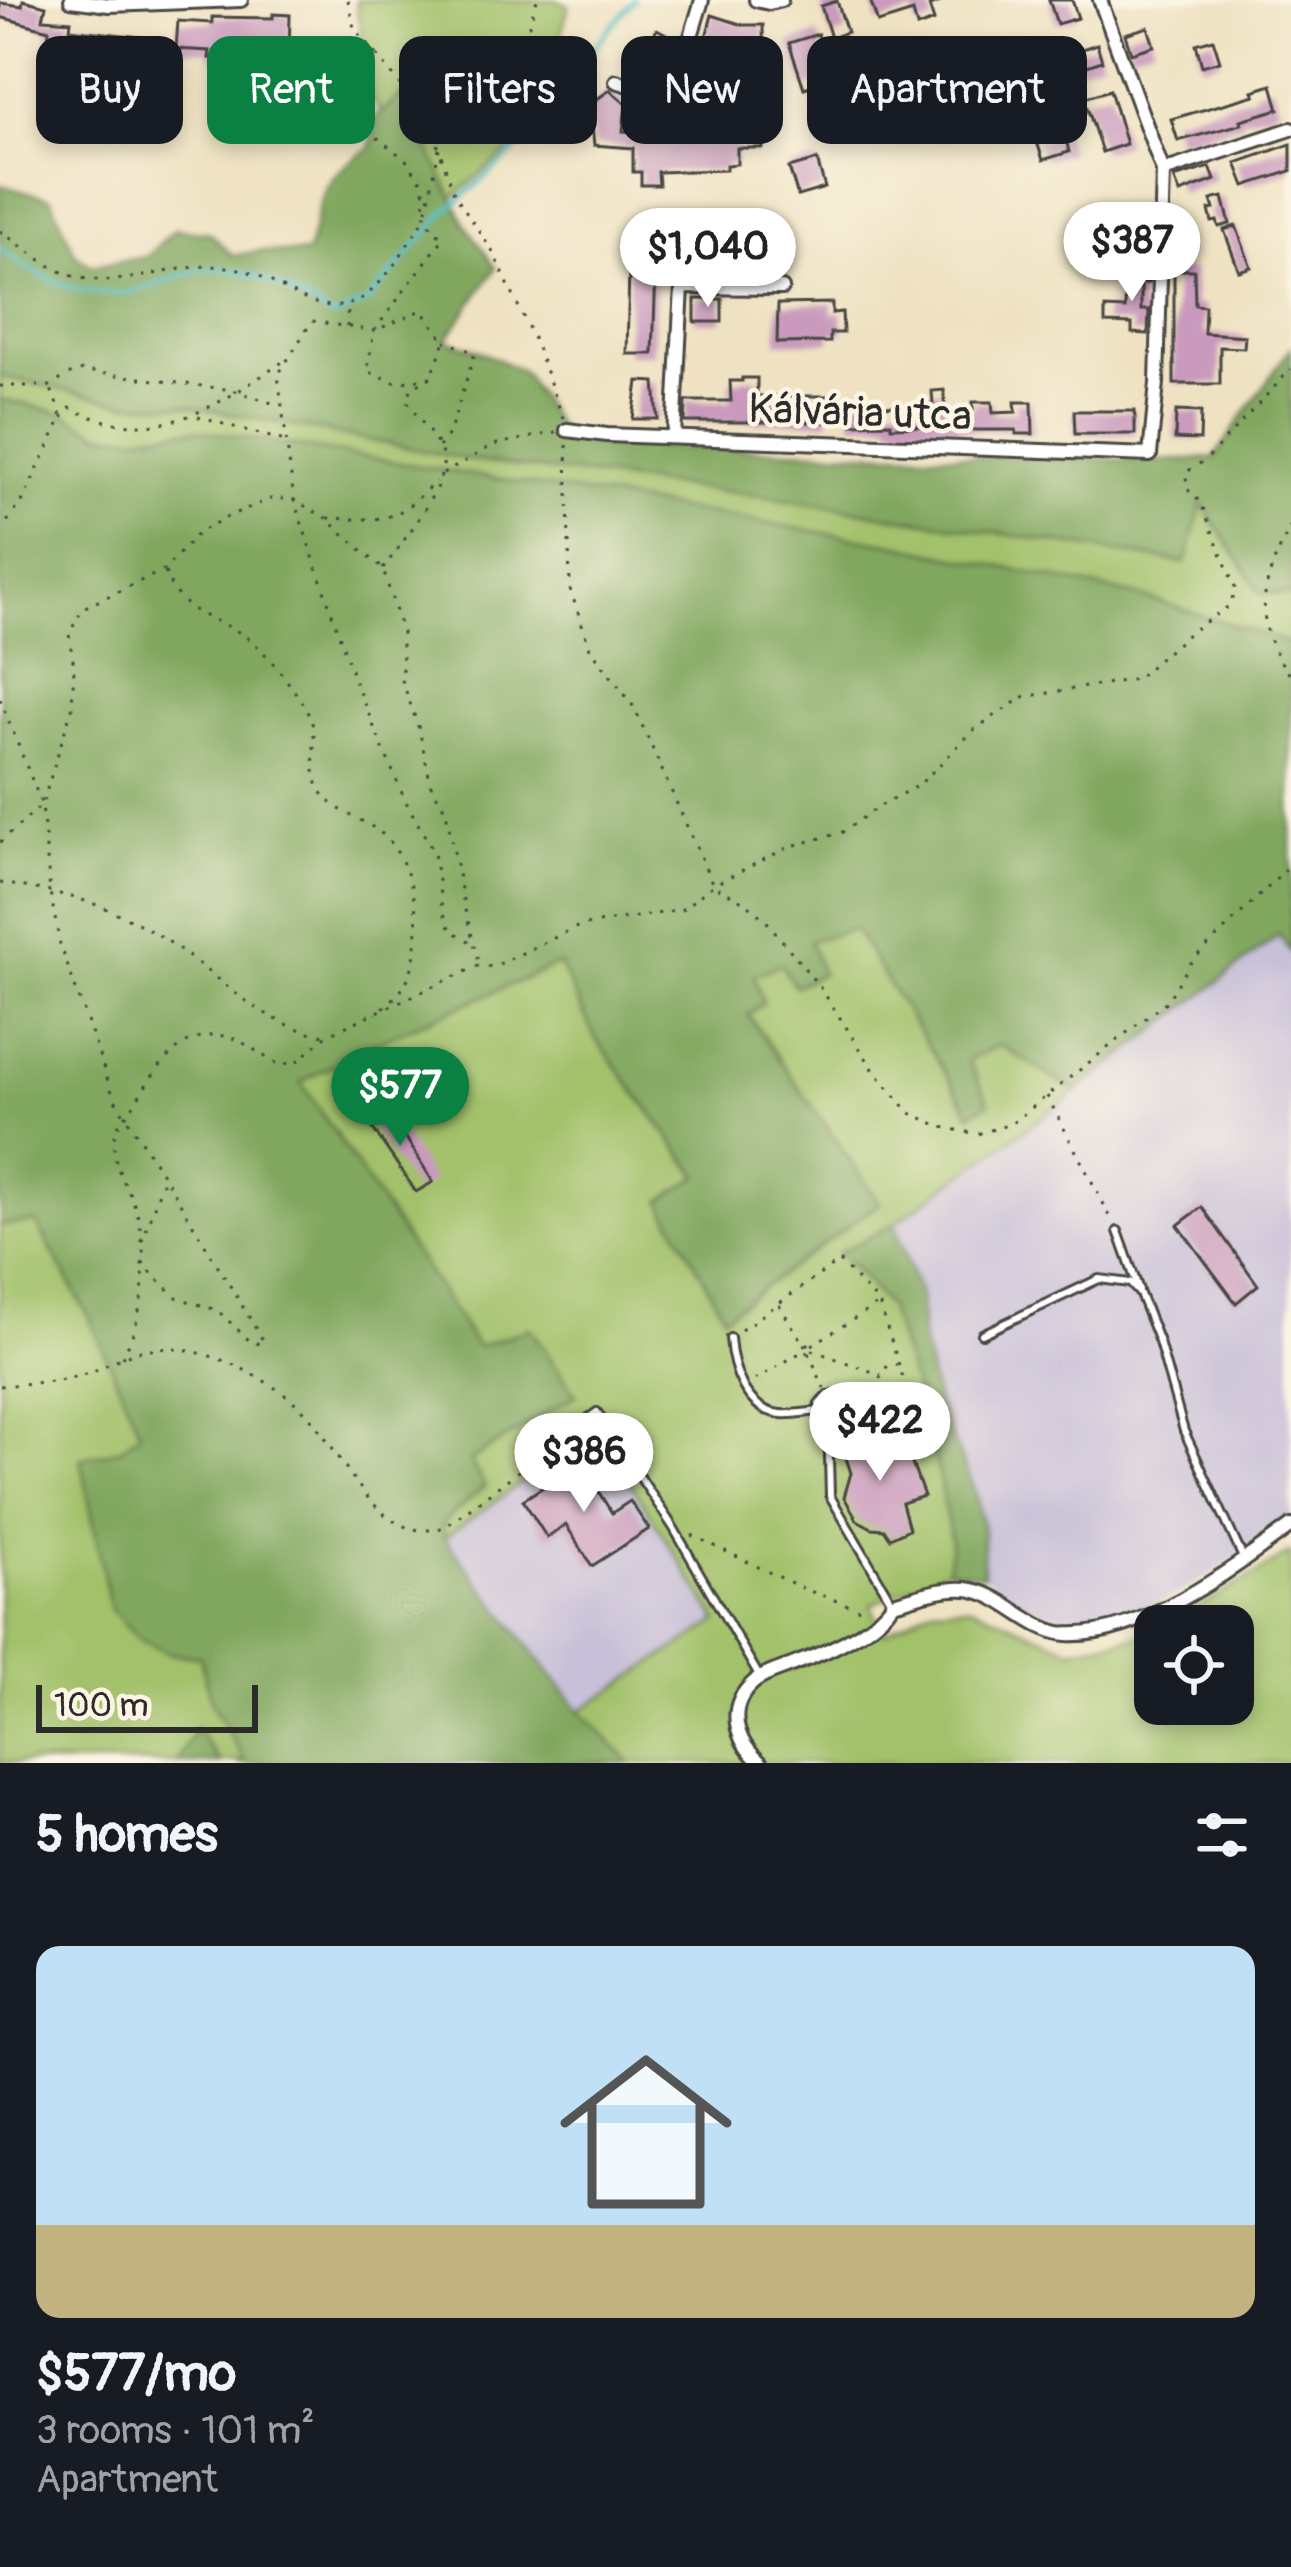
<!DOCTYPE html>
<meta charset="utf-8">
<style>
:root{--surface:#171b24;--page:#242831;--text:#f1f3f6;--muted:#9ea1a6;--line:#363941;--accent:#0b8043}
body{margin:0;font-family:Pangolin,sans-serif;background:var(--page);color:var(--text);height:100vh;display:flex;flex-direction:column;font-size:45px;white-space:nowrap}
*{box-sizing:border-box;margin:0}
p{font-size:39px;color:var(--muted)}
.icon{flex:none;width:66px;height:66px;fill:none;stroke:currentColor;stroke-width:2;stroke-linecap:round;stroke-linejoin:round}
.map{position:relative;height:1763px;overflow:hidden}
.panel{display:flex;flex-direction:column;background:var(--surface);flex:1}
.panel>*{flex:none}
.hud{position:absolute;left:36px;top:36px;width:1221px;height:108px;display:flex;gap:24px}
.fabs{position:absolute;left:1134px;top:1605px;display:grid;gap:24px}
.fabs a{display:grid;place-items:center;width:120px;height:120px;border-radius:24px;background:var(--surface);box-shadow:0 6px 18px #0003;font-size:60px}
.scale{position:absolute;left:36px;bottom:30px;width:222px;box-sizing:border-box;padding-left:12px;border:6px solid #2b2b2b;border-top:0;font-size:33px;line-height:42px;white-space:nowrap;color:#2b2b2b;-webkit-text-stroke:9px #fcf5e5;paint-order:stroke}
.price{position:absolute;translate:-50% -102px;padding:0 27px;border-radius:42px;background:#fff;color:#222;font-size:39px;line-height:78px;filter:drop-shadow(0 3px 6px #0008)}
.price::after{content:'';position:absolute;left:50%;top:72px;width:36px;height:27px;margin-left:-18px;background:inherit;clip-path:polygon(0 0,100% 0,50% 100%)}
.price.active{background:var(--accent);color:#fff}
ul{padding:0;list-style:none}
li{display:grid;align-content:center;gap:24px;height:636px;padding:0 36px}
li+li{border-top:3px solid var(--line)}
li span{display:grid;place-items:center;height:372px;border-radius:24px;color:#555}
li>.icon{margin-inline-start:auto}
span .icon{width:216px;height:216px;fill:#fffc;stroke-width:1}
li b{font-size:51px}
h2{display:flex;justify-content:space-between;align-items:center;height:144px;padding:0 36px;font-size:51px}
.chip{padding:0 42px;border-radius:24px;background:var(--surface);box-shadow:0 6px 18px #0003;font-size:42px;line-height:108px}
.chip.active{background:var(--accent);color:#fff}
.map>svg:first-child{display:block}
</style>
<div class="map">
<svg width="1291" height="1763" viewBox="0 0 1291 1763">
<rect width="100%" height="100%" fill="#fcf5e5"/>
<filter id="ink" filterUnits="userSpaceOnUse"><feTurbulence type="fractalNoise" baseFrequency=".00833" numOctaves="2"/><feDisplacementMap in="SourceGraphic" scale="24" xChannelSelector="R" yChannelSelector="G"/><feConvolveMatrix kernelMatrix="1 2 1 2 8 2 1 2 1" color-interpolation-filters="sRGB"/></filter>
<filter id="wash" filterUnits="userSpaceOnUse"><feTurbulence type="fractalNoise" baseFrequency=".004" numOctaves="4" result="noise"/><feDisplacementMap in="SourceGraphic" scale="48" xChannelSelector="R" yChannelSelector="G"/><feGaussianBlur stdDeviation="2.7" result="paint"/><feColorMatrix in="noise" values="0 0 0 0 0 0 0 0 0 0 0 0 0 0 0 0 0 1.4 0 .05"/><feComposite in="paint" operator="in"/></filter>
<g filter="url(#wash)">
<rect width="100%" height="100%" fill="#efe2c2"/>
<g fill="#c8bfd8">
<polygon points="1280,935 1291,953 1291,1518 1261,1542 1176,1596 1128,1613 1085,1618 1046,1613 1008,1596 983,1575 983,1530 976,1494 938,1407 921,1337 920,1297 894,1224"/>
<polygon points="596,1429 718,1621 580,1711 444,1538"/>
</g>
<g fill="#a2c16a" stroke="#66764a" stroke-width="3">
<polygon points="356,0 555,0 569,5 535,129 444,205 370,97"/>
<polygon points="0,376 123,403 186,405 482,462 778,498 1185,563 1201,503 1261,593 1291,595 1291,644 1147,598 893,544 458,475 515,983 559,964 596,1039 699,1177 724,1315 879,1203 748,1014 753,976 780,964 808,941 854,928 971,1114 967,1060 1000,1045 1076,1092 894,1224 839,1253 888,1306 932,1442 952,1542 947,1569 871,1605 884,1634 932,1607 971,1606 1071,1649 1155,1633 1155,1704 1233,1704 1233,1626 1167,1626 1291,1553 1291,1763 631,1763 580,1711 718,1621 596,1429 444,1538 443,1524 469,1461 576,1395 477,1347 301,1082 388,1037 193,429 136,436 102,434 59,413 0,399"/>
<polygon points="36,1222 89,1317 141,1432 121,1449 172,1654 200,1656 212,1705 245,1760 221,1763 196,1729 177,1763 0,1763 0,1226"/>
</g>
<g fill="#81a75e" stroke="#566944" stroke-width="3">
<path d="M402,95L466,225L496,268L446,340L473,348L522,371L561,431L604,445L1160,461L1214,458L1291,347V595L1261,593L1202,504L1186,563L778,498L482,462L187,405L123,403L0,376V185L51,198L75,254L91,266L147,257L175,229L210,233L233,256L259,251L307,254C323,199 317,179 370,149L376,117Z"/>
<polygon points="0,399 59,412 102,434 136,436 193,429 893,544 1147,598 1291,644 1291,953 1279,935 1076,1092 1000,1045 968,1060 989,1103 971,1114 854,929 809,941 822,973 795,986 780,964 754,976 763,1003 748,1015 880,1203 724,1316 661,1201 699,1176 596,1039 559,964 388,1037 301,1082 477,1347 530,1328 576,1395 470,1461 485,1486 443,1523 444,1538 580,1711 631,1763 240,1763 244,1759 212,1705 200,1656 172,1654 139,1639 110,1608 81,1459 121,1449 140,1432 89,1317 36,1222 0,1226"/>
<polygon points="894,1224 920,1297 921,1337 938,1407 976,1494 983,1530 983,1575 947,1569 951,1542 932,1442 888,1307 855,1268 838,1253"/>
<polygon points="196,1728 220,1763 221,1763 177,1763"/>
</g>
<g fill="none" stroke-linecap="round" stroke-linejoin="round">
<path stroke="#4fbdc5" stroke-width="4.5" d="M0,248C42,283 100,306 153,286C178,277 197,267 224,269C262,272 300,299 334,317L367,302L445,212L541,129L564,83L634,0"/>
</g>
<g id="blocks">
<g fill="#c99abd">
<polygon points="23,0 46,6 43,19 71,21 70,29 159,39 156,88 135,87 137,70 102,67 103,60 77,58 77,51 48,49 49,30 0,17 0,3 22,6"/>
<polygon points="870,0 941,0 941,2 929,6 934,21 917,27 913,12 878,23"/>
<polygon points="1049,0 1072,0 1078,18 1057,24"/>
<polygon points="837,1 847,32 831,38 821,6"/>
<polygon points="273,14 290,15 289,54 294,54 294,76 267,76 268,88 234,86 235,59 209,58 210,51 176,49 178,21 212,23 212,17 273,18"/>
<polygon points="712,15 743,25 763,25 764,91 742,92 742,49 706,37"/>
<polygon points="1148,27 1154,46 1131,53 1125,34"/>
<polygon points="657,29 679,41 671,67 644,53"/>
<polygon points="818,34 832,79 804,88 789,43"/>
<polygon points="1213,39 1220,61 1202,66 1196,44"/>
<polygon points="1097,44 1102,61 1054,77 1049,60"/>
<polygon points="1272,85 1279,109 1241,120 1242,124 1178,141 1171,119 1255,95 1253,91"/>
<polygon points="610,90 626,104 623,131 709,136 708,128 743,128 743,122 762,122 763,148 737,148 737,164 726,165 726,170 658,172 659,185 641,185 641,172 633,172 633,148 594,145 590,104"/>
<polygon points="1110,90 1126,144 1102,152 1084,98"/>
<polygon points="1057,99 1069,152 1043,160 1037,142 1049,138 1038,105"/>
<polygon points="1291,144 1291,171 1245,186 1236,163"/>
<polygon points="817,160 825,188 798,196 789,168"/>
<polygon points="1210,167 1215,180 1180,193 1174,178"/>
<polygon points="1223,197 1230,224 1219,227 1217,221 1212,222 1209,210 1214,209 1211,200"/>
<polygon points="1236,226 1251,267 1239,271 1224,230"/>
<polygon points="724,240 777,242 777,264 704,267 704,263 689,263 688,256 681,256 681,241"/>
<polygon points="629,269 656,270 653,354 627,354"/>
<polygon points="1126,269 1149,269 1149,283 1141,283 1141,310 1149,310 1148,334 1132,333 1132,324 1105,323 1105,308 1125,309"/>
<polygon points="1174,270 1194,270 1195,305 1205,306 1204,333 1245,336 1244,348 1220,347 1220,384 1174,384"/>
<rect x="695" y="299" width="27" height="23"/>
<polygon points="832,303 832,313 842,312 843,333 830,333 830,342 777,343 778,304"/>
<polygon points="742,378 757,378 757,396 829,396 829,422 685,422 686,401 731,401 730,381 742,381"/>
<polygon points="638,381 655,382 658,419 633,419"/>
<polygon points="944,390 945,412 973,411 973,402 992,402 993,413 1016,412 1015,402 1032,402 1033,434 1016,434 1016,430 934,430 933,426 891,427 891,423 852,424 851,399 878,399 879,406 933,404 932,391"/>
<polygon points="1074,411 1135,411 1135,434 1075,434"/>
<polygon points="1176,411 1201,412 1200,440 1175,439"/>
<polygon points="387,1107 433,1182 416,1192 367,1120"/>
<polygon points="1202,1207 1258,1285 1236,1303 1178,1225"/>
<polygon points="883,1432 890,1451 905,1445 924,1496 902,1503 909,1529 890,1538 884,1529 872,1528 857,1520 844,1497 851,1473 842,1446"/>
<polygon points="580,1463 612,1513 630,1501 649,1529 592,1566 566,1525 547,1538 523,1500"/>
</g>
</g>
</g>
<g filter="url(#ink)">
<use href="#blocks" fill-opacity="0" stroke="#484642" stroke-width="3"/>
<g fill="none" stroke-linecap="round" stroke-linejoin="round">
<defs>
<g id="lane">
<polyline points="1118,1231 1139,1290"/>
<polyline points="982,1334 1099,1279 1130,1283 1140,1294 1159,1342 1184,1431 1244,1560"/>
<path d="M730,1338C732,1368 745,1411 781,1414C793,1415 808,1412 820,1411"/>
<polyline points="828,1417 840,1412 842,1405 834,1395 828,1395 819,1404 828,1417 830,1496 892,1602"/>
<polyline points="579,1425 597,1412 673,1527 759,1676"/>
</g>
<g id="street">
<polyline points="71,0 109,5 241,0"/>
<polyline points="756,0 769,3 781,0"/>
<polyline points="616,81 672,99 702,0"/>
<polyline points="672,99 713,117"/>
<polyline points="1163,171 1291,129"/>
<polyline points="567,430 607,435 1150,455 1157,383 1163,171 1100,0"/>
<polyline points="674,437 682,287 782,288"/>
<path d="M761,1763C735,1741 725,1707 754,1682C765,1673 783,1669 797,1663C829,1651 874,1631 893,1603C916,1597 942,1587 966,1589C1003,1592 1029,1631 1067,1634C1141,1638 1234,1568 1291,1526"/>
</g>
</defs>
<use href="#lane" stroke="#484642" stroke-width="12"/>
<use href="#street" stroke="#484642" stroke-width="18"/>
<g stroke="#484642" stroke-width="3" stroke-dasharray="3 9" stroke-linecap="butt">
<polyline points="348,0 354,28 377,55"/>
<polyline points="427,210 442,133 529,25 537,0"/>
<path d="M0,231C21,245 46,267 70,275C127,294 185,254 243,270C278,279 307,312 345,305C379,299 405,246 424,220"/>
<polyline points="347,327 348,308"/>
<path d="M431,377L397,383L367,371L374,331L443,239L425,219L424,185L406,160L365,128L348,102C347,77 354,65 378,56L412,100L438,146L454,193L494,254L535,342L563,418"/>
<polyline points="0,386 50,386 77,370 233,390 278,405"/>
<polyline points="198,417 285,441"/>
<path d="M62,418L70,408C158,450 215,407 287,359"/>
<polyline points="567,445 570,589 590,648 634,707 713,885 748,904 769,924 822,990 875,1072 910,1113 942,1127 977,1134 1011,1124 1167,1001 1192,961 1291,865"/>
<polyline points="439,447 450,431 475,353 445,341"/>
<polyline points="443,474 493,445 556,432"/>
<path d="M328,518C388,520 393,524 436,481"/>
<path d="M1291,526C1262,581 1249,623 1291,676"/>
<polyline points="0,531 22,502 62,418 51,389"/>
<path d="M383,569C399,546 447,487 443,459C441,442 417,419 408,402L411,389L431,377L445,341L422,310L374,331L312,321L278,375L294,500L355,682L404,798L434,853L442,909L451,930L474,944"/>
<path d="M165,572C182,622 222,614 255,644C271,658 310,707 313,727C317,748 308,771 321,791C336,814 361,817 381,833C418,864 428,947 403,988C397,997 384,1006 376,1014"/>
<polyline points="0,699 42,805 50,892 60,944 114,1098 164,1177 142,1242"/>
<polyline points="0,842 42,805 72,708 74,667 69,634 83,608 164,570 199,532 229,516 273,498 294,500 326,518 383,569 402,632 402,680 419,729 431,785 446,811 465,910 480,965"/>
<path d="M0,883C66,893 109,903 166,940C217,974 262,1027 325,1035"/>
<polyline points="1047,1096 1112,1220"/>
<polyline points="141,1263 178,1298 217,1310 253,1344 264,1342 165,1178"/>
<polyline points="779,1305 804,1344"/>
<polyline points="741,1330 839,1261 879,1303 916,1418"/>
<polygon points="807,1343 812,1348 807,1353 802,1348"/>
<polyline points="812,1345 878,1304"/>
<polyline points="812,1350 881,1375"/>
<polyline points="809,1353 824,1388"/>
<path d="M122,1357C145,1317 149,1259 137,1213C129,1185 109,1166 115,1134C117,1124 129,1113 134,1104C155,1071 179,1030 224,1036C243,1038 262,1058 281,1065L300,1060L327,1035L480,965L493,967L579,926L681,910L713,885L791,846L841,833L878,807L920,784L975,729L1023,697L1136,679L1189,633L1229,606L1236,590L1201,503L1189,491L1185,473L1207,459L1291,369"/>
<polyline points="755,1380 803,1351"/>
<path d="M0,1386C29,1383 63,1382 91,1372C110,1364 129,1351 151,1349C201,1344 256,1371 294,1402C342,1439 370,1550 445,1527L571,1431"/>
<polyline points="853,1402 874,1388 888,1365 897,1365"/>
<polyline points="692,1535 804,1589 865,1611"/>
</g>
<use href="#lane" stroke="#fff" stroke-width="6"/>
<use href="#street" stroke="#fff" stroke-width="12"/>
</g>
</g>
<g text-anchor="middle" stroke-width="9" stroke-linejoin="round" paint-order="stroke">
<g font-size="42" fill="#2b2b2b" stroke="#fcf5e5">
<text transform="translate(860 411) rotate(2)" y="15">Kálvária utca</text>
</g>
</g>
</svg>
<div class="fabs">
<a><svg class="icon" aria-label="locate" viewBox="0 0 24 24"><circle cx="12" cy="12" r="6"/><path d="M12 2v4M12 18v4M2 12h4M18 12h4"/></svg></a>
</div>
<div class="scale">100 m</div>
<b class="price" style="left:1132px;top:304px">$387</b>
<b class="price" style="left:708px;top:310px">$1,040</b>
<b class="price active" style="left:400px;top:1149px">$577</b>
<b class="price" style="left:880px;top:1484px">$422</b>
<b class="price" style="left:584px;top:1515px">$386</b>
<div class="hud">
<a class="chip">Buy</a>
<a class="chip active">Rent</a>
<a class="chip">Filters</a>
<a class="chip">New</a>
<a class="chip">Apartment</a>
</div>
</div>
<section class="panel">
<h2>5 homes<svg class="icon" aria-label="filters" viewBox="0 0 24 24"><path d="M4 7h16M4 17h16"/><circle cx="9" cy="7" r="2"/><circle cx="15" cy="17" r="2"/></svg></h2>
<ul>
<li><span style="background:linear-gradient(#bfe0f5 75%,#c2b280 0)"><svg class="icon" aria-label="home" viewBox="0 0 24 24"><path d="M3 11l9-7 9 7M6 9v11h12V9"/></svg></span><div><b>$577/mo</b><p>3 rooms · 101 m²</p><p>Apartment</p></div></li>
</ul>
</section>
